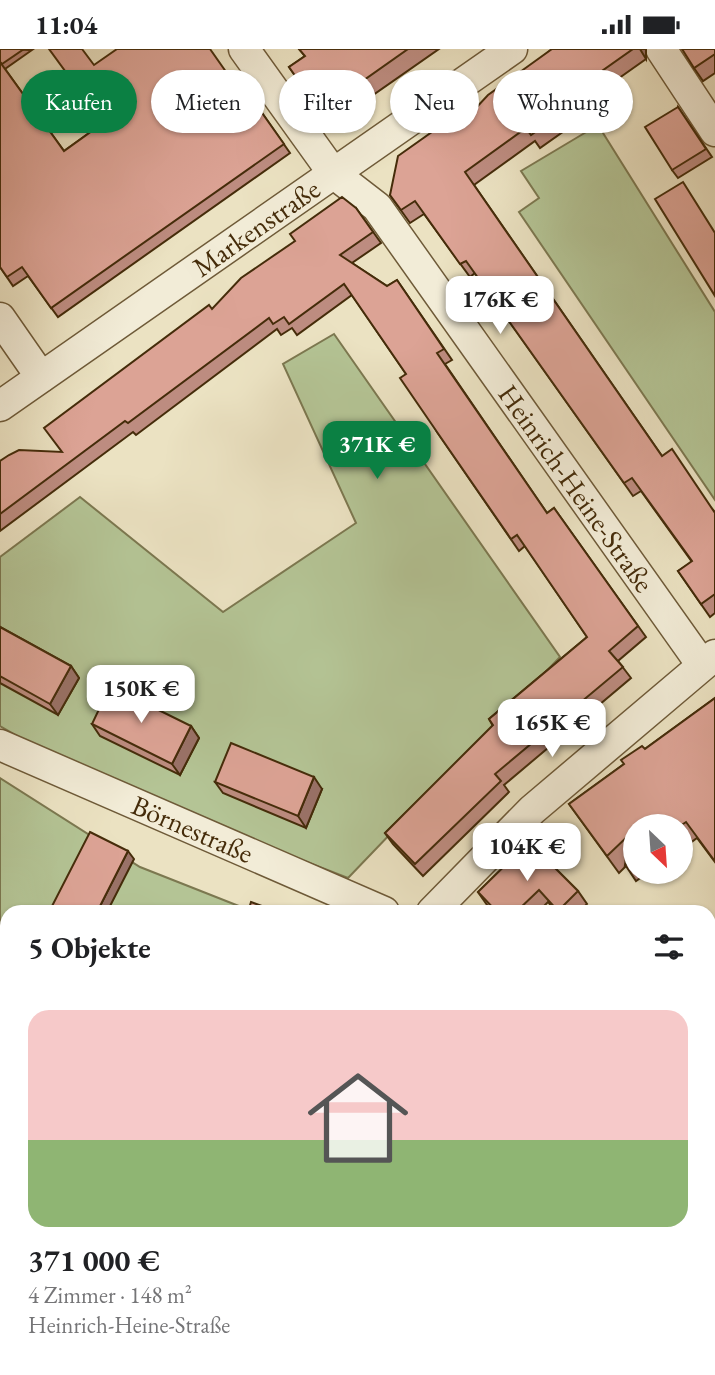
<!DOCTYPE html>
<html lang="de">
<meta charset="utf-8">
<style>
:root{--surface:#fff;--page:#f2f2f2;--text:#202124;--muted:#757577;--accent:#0b8043}
body{margin:0;font-family:"EB Garamond",serif;background:var(--page);color:var(--text);height:100vh;display:flex;flex-direction:column;font-size:26px;white-space:nowrap}
*{box-sizing:border-box;margin:0}
p{font-size:23px;color:var(--muted)}
.icon{flex:none;width:38px;height:38px;fill:none;stroke:currentColor;stroke-width:2;stroke-linecap:round;stroke-linejoin:round}
.map{position:relative;flex:1;overflow:hidden}
.drawer{position:absolute;left:0px;top:856px;width:716px;height:471px;display:flex;flex-direction:column;background:var(--surface);border-radius:21px 21px 0 0;box-shadow:0 2px 5px #0004}
.drawer>*{flex:none}
.hud{position:absolute;left:21px;top:21px;width:674px;height:63px;display:flex;gap:14px}
.needle{width:46px;rotate:155deg}
.controls{position:absolute;left:623px;top:765px;display:grid;gap:14px}
.controls a{display:grid;place-items:center;width:70px;height:70px;border-radius:50%;background:var(--surface);box-shadow:0 2px 5px #0004;font-size:35px}
.price{position:absolute;translate:-50% -60px;padding:0 16px;border-radius:14px;background:#fff;color:#222;font-size:23px;line-height:46px;filter:drop-shadow(0 2px 4px #0008)}
.price::after{content:'';position:absolute;left:50%;top:42px;width:21px;height:16px;margin-left:-10px;background:inherit;clip-path:polygon(0 0,100% 0,50% 100%)}
.price.current{background:var(--accent);color:#fff}
ul{padding:0;list-style:none}
li{display:grid;align-content:center;gap:14px;height:371px;padding:0 28px}
li span{display:grid;place-items:center;height:217px;border-radius:21px;color:#555}
li>.icon{margin-inline-start:auto}
span .icon{width:126px;height:126px;fill:#fffc;stroke-width:1}
li b{font-size:30px}
h2{display:flex;justify-content:space-between;align-items:center;height:84px;padding:0 28px;font-size:30px}
.tag{padding:0 24px;border-radius:32px;background:var(--surface);box-shadow:0 2px 5px #0004;font-size:24px;line-height:63px}
.tag.current{background:var(--accent);color:#fff}
.status{display:flex;justify-content:space-between;align-items:center;height:49px;padding:0 35px;background:var(--surface);direction:ltr}
.status svg{height:19px;fill:currentColor}
.map>svg:first-child{display:block}
</style>
<div class="status"><b>11:04</b><svg viewBox="0 0 49 12"><path d="M0 12V9h3v3zM5 12V6h3v6zM10 12V3h3v9zM15 12V0h3v12zM26 1h20v11H26zM47 4h2v5h-2z"/></svg></div>
<div class="map">
<svg width="715" height="1326" viewBox="0 0 715 1326">
<rect width="100%" height="100%" fill="#ebe2c2"/>
<filter id="stains"><feTurbulence type="fractalNoise" baseFrequency=".00286" numOctaves="4"/><feColorMatrix values="0 0 0 0 .2 0 0 0 0 .09 0 0 0 0 .02 0 0 0 .5 -.17"/></filter>
<radialGradient id="worn" r=".72"><stop offset=".6" stop-color="#630" stop-opacity="0"/><stop offset="1" stop-color="#630" stop-opacity=".3"/></radialGradient>
<g fill="#b4c495" stroke="#7c7850" stroke-width="2">
<polygon points="598,76 715,263 715,451 519,163 539,149 521,122"/>
<path d="M334,285L560,608L348,829C231,783 108,741 0,677V508L80,448L223,563L356,474L283,315Z"/>
<polygon points="0,729 140,818 254,863 7,863 7,1057 0,1055"/>
<polygon points="709,1000 715,1001 715,1136 709,1136"/>
</g>
<g fill="none" stroke-linecap="round" stroke-linejoin="round">
<defs>
<g id="minor">
<path id="s1" d="M244,0L333,124L377,158L702,616"/>
<polyline points="661,0 715,82"/>
<polyline points="0,269 41,328"/>
<path id="s2" d="M0,357L512,0"/>
<path id="s3" d="M0,696L384,863"/>
<polyline points="432,863 532,761 715,606"/>
<polyline points="709,963 715,964"/>
<polyline points="0,1243 7,1207"/>
<polyline points="709,1295 715,1294"/>
<polyline points="0,1305 7,1305"/>
</g>
<g id="secondary">
<polyline points="0,1100 7,1102"/>
<polyline points="0,1161 7,1162"/>
<polyline points="709,1164 715,1164"/>
<polyline points="709,1225 715,1225"/>
</g>
</defs>
<use href="#minor" stroke="#6e5a38" stroke-width="33"/>
<use href="#secondary" stroke="#452c0a" stroke-width="42"/>
<use href="#minor" stroke="#f2ecd7" stroke-width="30"/>
<use href="#secondary" stroke="#f2ecd7" stroke-width="38"/>
</g>
<g fill="#bd8c80" stroke="#452c0a" stroke-width="2">
<polygon points="0,0 32,1 5,20 64,102 103,74 243,47 248,44 290,104 58,268 28,227 13,237 0,218"/>
<polygon points="299,0 439,0 330,76 289,18 305,7"/>
<polygon points="552,0 646,0 646,10 567,66 574,75 540,99 535,92 474,136 662,407 715,463 715,564 710,568 678,522 692,513 641,442 633,447 475,224 470,228 424,165 410,174 390,146 462,74"/>
<polygon points="715,0 715,24 703,32 694,19"/>
<polygon points="678,58 712,108 678,129 672,121"/>
<polygon points="356,159 381,194 352,214 387,237 397,231 452,311 445,315 547,464 554,459 646,588 618,612 631,629 504,736 509,743 423,827 393,795 385,784 493,677 489,670 587,588 525,497 519,502 437,383 406,325 352,246 297,286 292,279 281,286 277,280 136,386 133,383 0,482 0,412 62,403 212,260"/>
<polygon points="0,578 71,617 79,629 58,666 0,634"/>
<polygon points="715,649 715,813 697,789 681,801 681,777 635,777 635,822 650,822 636,832 626,817 619,824 569,755"/>
<polygon points="92,675 191,677 199,689 180,726 100,687"/>
<polygon points="215,733 322,740 306,779 223,744"/>
<polygon points="529,793 578,842 587,855 579,863 556,863 548,853 538,863 493,863 487,856 478,843"/>
<polygon points="709,899 715,900 715,932 709,932"/>
<polygon points="709,1021 715,1022 715,1072 709,1071"/>
</g>
<g fill="#9a7268" stroke="#452c0a" stroke-width="2">
<polygon points="640,0 646,0 646,10"/>
<polygon points="71,617 79,629 58,666 50,655"/>
<polygon points="191,677 199,689 180,726 172,715"/>
<polygon points="314,728 322,740 306,779 298,767"/>
<polygon points="128,802 134,810 107,863 97,863"/>
</g>
<g fill="#dca395" stroke="#452c0a" stroke-width="2">
<polygon points="0,0 24,0 2,15 0,13"/>
<polygon points="49,0 82,0 94,16 117,0 210,0 243,47 248,44 284,95 51,259 22,218 7,228 0,218 0,13 64,102 103,74"/>
<polygon points="299,0 408,0 320,62 289,18 305,7"/>
<polygon points="552,0 633,0 558,53 564,62 531,86 526,79 465,123 662,407 672,400 715,464 715,545 701,555 678,522 692,512 632,429 624,434 466,212 460,215 415,152 401,161 390,146 398,107 456,66 462,74 488,46"/>
<polygon points="682,0 715,0 715,5 694,19"/>
<polygon points="678,58 706,100 672,121 645,78"/>
<polygon points="683,133 715,184 715,247 655,150"/>
<polygon points="342,148 356,159 373,183 340,206 387,237 397,231 444,300 437,304 547,464 554,459 638,577 609,602 623,618 495,725 501,732 415,815 385,784 493,676 489,670 587,588 517,486 511,490 437,383 400,329 406,325 344,235 289,275 284,268 273,275 269,269 128,374 125,372 0,465 0,412 9,406 19,401 62,403 44,379 209,256 212,260 241,229 295,192 290,185"/>
<polygon points="0,578 71,617 50,655 0,627"/>
<polygon points="110,637 191,677 172,715 92,675"/>
<polygon points="715,649 715,811 714,811 686,773 680,777 635,777 635,809 625,816 629,786 607,807 569,755 624,715 621,711 642,697 645,700"/>
<polygon points="231,694 314,728 298,767 215,733"/>
<polygon points="90,783 128,802 97,863 49,863"/>
<polygon points="529,793 578,842 558,862 539,841 516,863 497,863 478,843"/>
<polygon points="251,853 278,863 248,863"/>
<polygon points="709,899 715,900 715,926 709,925"/>
<polygon points="709,1021 715,1022 715,1065 709,1064"/>
</g>
<g text-anchor="middle" stroke-width="5" stroke-linejoin="round" paint-order="stroke">
<g font-size="28" fill="#452c0a" stroke="#f2ecd7">
<text dy="10" stroke="none"><textPath href="#s2" startOffset="312">Markenstraße</textPath></text>
<text dy="10" stroke="none"><textPath href="#s1" startOffset="553">Heinrich-Heine-Straße</textPath></text>
<text dy="10" stroke="none"><textPath href="#s3" startOffset="210">Börnestraße</textPath></text>
</g>
</g>
<rect width="100%" height="100%" filter="url(#stains)"/>
<rect width="100%" height="100%" fill="url(#worn)"/>
</svg>
<div class="controls">
<a><svg class="needle" viewBox="-14 -14 28 28"><path d="M0-13l5 13h-10z" fill="#e53935"/><path d="M0 13l5-13h-10z" fill="#757577"/></svg></a>
</div>
<b class="price" style="left:500px;top:287px">176K €</b>
<b class="price current" style="left:377px;top:432px">371K €</b>
<b class="price" style="left:141px;top:676px">150K €</b>
<b class="price" style="left:552px;top:710px">165K €</b>
<b class="price" style="left:527px;top:834px">104K €</b>
<div class="hud">
<a class="tag current">Kaufen</a>
<a class="tag">Mieten</a>
<a class="tag">Filter</a>
<a class="tag">Neu</a>
<a class="tag">Wohnung</a>
</div>
<section class="drawer">
<h2>5 Objekte<svg class="icon" aria-label="filters" viewBox="0 0 24 24"><path d="M4 7h16M4 17h16"/><circle cx="9" cy="7" r="2"/><circle cx="15" cy="17" r="2"/></svg></h2>
<ul>
<li><span style="background:linear-gradient(#f6c9c9 60%,#8fb573 0)"><svg class="icon" aria-label="home" viewBox="0 0 24 24"><path d="M3 11l9-7 9 7M6 9v11h12V9"/></svg></span><div><b>371 000 €</b><p>4 Zimmer · 148 m²</p><p>Heinrich-Heine-Straße</p></div></li>
</ul>
</section>
</div>
